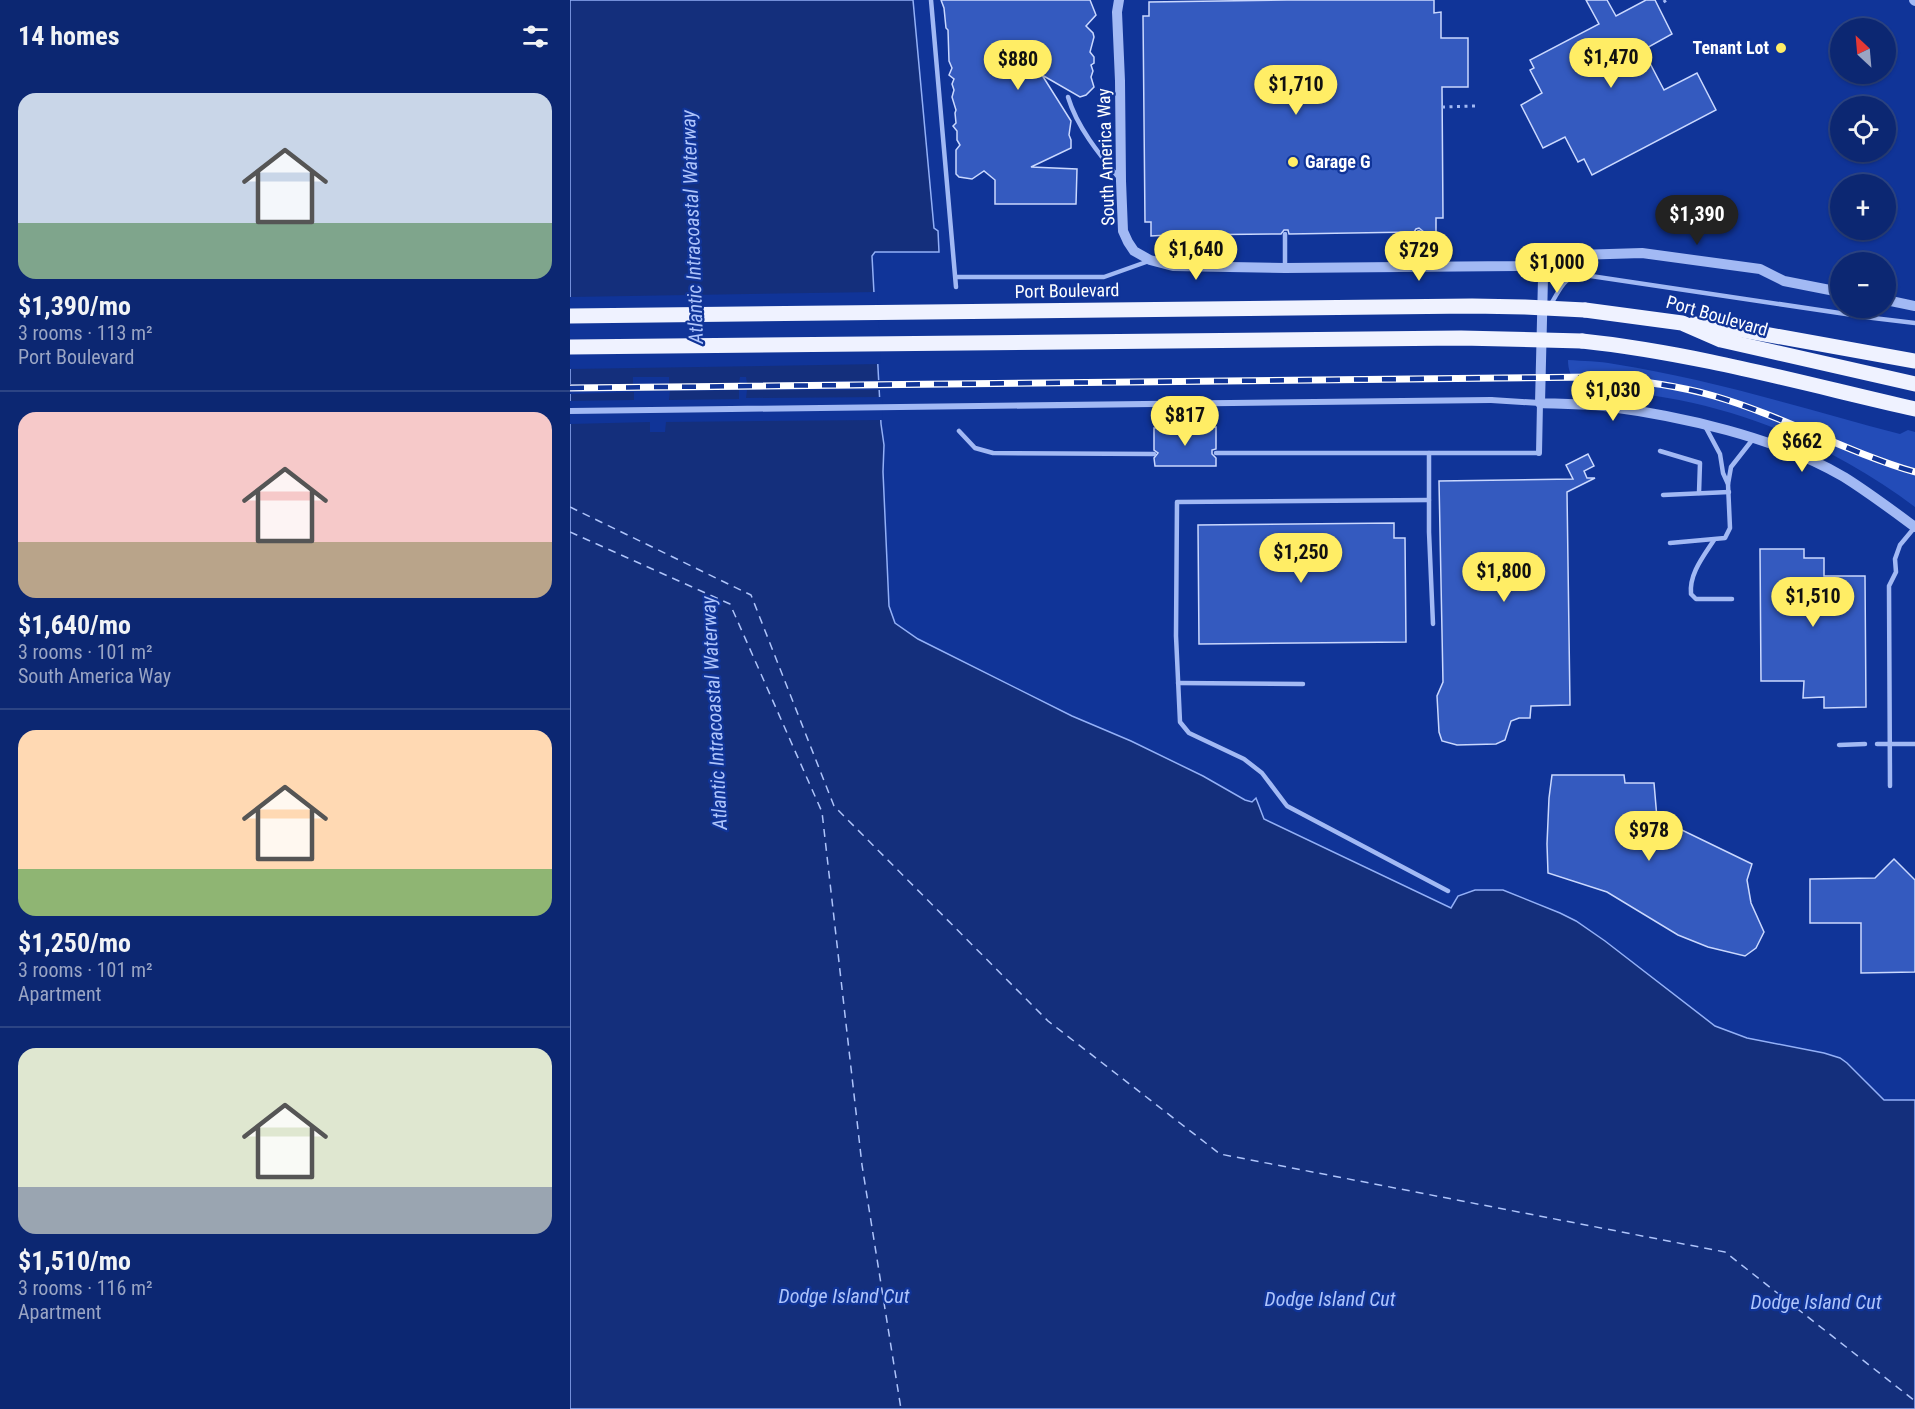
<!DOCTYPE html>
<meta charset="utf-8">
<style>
:root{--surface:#0c2772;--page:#152f77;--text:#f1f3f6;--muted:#9aa5c4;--line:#2c4484;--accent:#ffed65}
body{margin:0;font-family:"Roboto Condensed",sans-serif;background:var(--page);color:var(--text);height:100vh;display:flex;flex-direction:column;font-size:22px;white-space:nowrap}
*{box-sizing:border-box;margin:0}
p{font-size:20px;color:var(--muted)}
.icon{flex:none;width:33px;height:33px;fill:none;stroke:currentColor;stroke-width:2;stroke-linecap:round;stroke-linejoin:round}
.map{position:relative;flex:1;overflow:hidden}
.side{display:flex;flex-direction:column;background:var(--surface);width:570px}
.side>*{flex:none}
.needle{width:39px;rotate:334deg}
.buttons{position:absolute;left:1260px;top:18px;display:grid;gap:12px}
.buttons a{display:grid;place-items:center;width:66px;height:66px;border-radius:50%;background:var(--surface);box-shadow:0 2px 4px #0004,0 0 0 2px var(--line);font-size:30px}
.price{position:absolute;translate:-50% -51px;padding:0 14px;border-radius:21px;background:var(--accent);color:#111;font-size:20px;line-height:39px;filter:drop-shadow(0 2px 3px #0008)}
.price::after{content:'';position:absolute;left:50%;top:36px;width:18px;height:14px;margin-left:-9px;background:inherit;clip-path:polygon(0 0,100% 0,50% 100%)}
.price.selected{background:#222;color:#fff}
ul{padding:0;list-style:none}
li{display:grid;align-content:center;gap:12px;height:318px;padding:0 18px}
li+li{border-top:2px solid var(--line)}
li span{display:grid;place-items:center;height:186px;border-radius:18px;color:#555}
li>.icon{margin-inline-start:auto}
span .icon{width:108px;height:108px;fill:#fffc;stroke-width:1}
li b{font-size:26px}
h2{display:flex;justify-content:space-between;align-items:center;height:72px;padding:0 18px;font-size:26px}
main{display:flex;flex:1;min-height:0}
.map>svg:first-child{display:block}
</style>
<main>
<section class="side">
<h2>14 homes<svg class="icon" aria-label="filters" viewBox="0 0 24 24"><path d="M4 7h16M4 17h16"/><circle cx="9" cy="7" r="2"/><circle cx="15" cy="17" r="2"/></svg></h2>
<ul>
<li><span style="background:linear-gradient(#c9d6e8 70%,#7fa58c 0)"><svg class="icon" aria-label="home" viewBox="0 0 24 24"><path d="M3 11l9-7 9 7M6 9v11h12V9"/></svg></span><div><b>$1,390/mo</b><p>3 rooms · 113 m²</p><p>Port Boulevard</p></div></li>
<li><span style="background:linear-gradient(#f6c9c9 70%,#b9a48a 0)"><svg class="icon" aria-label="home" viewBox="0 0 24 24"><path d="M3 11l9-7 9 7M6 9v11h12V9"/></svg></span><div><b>$1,640/mo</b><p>3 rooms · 101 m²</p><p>South America Way</p></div></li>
<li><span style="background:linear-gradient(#ffd9b3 75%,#8fb573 0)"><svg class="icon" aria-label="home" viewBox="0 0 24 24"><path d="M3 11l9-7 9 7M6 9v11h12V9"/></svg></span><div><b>$1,250/mo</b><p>3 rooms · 101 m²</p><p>Apartment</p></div></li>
<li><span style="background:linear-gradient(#dfe7d0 75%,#9aa5b1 0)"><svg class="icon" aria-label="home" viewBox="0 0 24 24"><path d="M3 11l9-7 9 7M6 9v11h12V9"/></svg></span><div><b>$1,510/mo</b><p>3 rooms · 116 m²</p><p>Apartment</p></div></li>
</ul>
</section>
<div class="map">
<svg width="1345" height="1409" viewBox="0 0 1345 1409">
<rect width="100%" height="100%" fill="#103498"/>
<path fill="#234cb8" d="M998,360C1013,361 1029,361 1044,364C1141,379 1235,409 1330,434L1338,430L1345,432V507C1275,455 1195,417 1109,400C1086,396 1064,392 1041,389C1032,387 1018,388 1010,384C1001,379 998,370 998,360Z"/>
<polygon fill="#142f7c" stroke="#93b0f7" stroke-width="1.5" points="0,0 343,0 364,228 368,231 369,252 305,252 302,256 311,424 314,445 313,472 319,606 325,623 348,639 502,716 561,741 633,776 675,800 682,802 686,798 694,819 881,908 888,896 905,890 933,890 990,913 1006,921 1035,941 1145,1026 1177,1038 1254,1053 1270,1058 1277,1063 1314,1100 1345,1100 1345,1409 0,1409"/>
<g fill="#103498" fill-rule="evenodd">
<polygon points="307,292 311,364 0,369 0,297"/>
<path d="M63,377H99V384L169,383L170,377H176L177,383L311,380L312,390H177L176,398L312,397L313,420L96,422L95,432H80V422L0,424V401L64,400V392L0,394V384L63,385ZM169,390V399L99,400L100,391Z"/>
</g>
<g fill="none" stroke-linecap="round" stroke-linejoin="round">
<g stroke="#aec4fb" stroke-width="1.5" stroke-dasharray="8 6" stroke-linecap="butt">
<polyline points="0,507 181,595 264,806 478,1021 650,1154 1155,1252 1345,1401"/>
<polyline points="0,532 160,604 252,812 292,1165 331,1409"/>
</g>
</g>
<g fill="#345abf" stroke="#cad8fe" stroke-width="1.5">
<polygon points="371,0 520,0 526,15 516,26 523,33 524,37 520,52 524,57 524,63 521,65 523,71 521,77 524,87 516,95 510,97 472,75 501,121 499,135 501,140 501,148 461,167 507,169 506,204 425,204 425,180 414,171 402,179 389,177 386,174 386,150 390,145 387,140 387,131 383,126 386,123 385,113 386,110 382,97 384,90 382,84 384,79 379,75 382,68 379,61 378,30 376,28 374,8"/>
<polygon points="717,0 864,0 864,13 871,12 871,38 898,38 898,87 872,87 873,218 866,218 866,232 854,232 849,228 846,229 844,232 719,234 718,230 714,230 711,234 607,235 602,231 599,232 598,235 581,236 581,222 575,222 573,16 579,16 579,2"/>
<polygon points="1016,0 1037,0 1046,16 1076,0 1085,0 1102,34 1073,50 1094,90 1127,73 1146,110 1022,175 1014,159 1008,162 995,137 973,148 951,105 972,93 960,70 964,68 960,60 1029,24"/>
<polygon points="646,427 646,449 642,450 642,454 646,458 646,466 585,466 584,458 588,453 584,450 584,428"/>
<polygon points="1018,454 1024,466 1014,471 1017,478 1025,478 997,492 1000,705 961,706 960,718 949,718 941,721 935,740 926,744 887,745 872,741 869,732 867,696 873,682 869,481 1003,479 996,465"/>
<polygon points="824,523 824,538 835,538 836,642 629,644 628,525"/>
<polygon points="1190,549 1234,549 1234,558 1254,558 1254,576 1295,576 1296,707 1254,708 1254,697 1233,698 1234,681 1191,681"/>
<polygon points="982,775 1054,775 1055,783 1084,783 1087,818 1182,864 1177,880 1181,903 1194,932 1186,948 1175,956 1138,947 1108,935 1037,892 978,873 977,844 979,798"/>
<polygon points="1324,859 1345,880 1345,972 1291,973 1291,923 1240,923 1240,879 1305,878"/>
</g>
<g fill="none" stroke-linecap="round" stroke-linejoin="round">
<g stroke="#a2b9f4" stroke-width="3" stroke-dasharray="3 4.5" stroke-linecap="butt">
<polyline points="1094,0 1097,5"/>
<polyline points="872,107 905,106"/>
</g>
<g stroke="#a2b9f4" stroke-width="4.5">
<polyline points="361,0 386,287"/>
<path d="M498,97C507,127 529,154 549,178"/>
<polyline points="849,232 850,265"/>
<polyline points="602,235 603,266"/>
<polyline points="715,268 715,234"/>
<polyline points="386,277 534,277 579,261"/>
<path d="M981,304C991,288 993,276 1014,275L1303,318L1345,323"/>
<polyline points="389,431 405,448 423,453 584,454"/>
<polyline points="1090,451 1130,463 1129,493"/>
<polyline points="646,453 969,453"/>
<polyline points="859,453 859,532 863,624"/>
<polyline points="1158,484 1161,467 1183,439"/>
<polyline points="1093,495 1159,492"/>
<polyline points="859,500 607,502 606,636 610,722 619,733 674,759 692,773 717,806 878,891"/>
<path d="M1144,540C1133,557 1119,574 1121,594L1126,599H1162"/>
<polyline points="1100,543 1155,538 1160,528 1158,484 1153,473 1150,454 1135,426"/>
<polyline points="608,683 733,684"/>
<polyline points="1307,744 1345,744"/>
<polyline points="1269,745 1295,744"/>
<polyline points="1320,786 1319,586 1326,572 1325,559 1330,545 1345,527"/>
</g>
<g stroke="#a2b9f4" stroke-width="6">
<polyline points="921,400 970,403 969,453"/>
<polyline points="0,411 161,409"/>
</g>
<g stroke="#a2b9f4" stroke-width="10">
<polyline points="549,0 547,12 550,81 551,181 553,231 558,242 564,251 580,260 603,266 715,268 947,266 1007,255 1072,253 1190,269 1214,281 1270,292"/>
<polyline points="1344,0 1345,1"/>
<path d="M981,261L973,278L970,403C991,404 1013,404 1034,406C1111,416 1206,437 1274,477C1298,492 1322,510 1345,527"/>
<polyline points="1316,300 1345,306"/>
</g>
<g stroke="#eff2ff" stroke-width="15">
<polyline points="1015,310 1112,323 1151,340 1345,384"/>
<polyline points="1124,324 1150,326 1345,361"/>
<path d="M1012,341C1125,353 1235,384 1345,409"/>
</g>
<defs>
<path id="rail" d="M0,388L1026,377C1066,380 1106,385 1144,396C1213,416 1276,452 1345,472"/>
</defs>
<use href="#rail" stroke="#fff" stroke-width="7"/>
<use href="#rail" stroke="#103498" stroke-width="4.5" stroke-dasharray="14" stroke-linecap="butt"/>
<polyline stroke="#a2b9f4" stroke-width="6" points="161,409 921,400"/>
<g stroke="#eff2ff" stroke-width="15">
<polyline points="0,316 902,306 955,307 1015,310"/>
<polyline points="0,347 891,338 1012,341"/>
</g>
</g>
<g fill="#ffed65" stroke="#103498" stroke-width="2">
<circle cx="1211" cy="48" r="6"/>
<circle cx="723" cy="162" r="6"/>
</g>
<g text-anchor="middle" stroke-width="4.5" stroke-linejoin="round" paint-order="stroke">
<g font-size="18" font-weight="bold" fill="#fff" stroke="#103498" text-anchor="end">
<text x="1199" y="54">Tenant Lot</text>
<text x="735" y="168" text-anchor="start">Garage G</text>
</g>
<g font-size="18" fill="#fff" stroke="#103498">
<text transform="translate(536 157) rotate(-92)" y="6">South America Way</text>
<text transform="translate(497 291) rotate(-1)" y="6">Port Boulevard</text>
<text transform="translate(1147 316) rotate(16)" y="6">Port Boulevard</text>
</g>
<g font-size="20" font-style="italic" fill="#aec4fb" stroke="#103498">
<text transform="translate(122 227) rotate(-92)" y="7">Atlantic Intracoastal Waterway</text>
<text transform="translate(144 713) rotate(-93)" y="7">Atlantic Intracoastal Waterway</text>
<text x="274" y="1303">Dodge Island Cut</text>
<text x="760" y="1306">Dodge Island Cut</text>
<text x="1246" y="1309">Dodge Island Cut</text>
</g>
</g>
</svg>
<div class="buttons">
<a><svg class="needle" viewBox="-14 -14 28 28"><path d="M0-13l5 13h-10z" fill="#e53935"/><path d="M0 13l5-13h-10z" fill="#9aa5c4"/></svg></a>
<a><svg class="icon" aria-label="locate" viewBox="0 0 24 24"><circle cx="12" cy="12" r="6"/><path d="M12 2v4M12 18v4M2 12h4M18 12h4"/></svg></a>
<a>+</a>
<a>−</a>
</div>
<b class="price" style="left:1041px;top:89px">$1,470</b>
<b class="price" style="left:448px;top:91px">$880</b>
<b class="price" style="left:726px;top:116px">$1,710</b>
<b class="price selected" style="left:1127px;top:246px">$1,390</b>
<b class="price" style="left:626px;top:281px">$1,640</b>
<b class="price" style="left:849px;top:282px">$729</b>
<b class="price" style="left:987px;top:294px">$1,000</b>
<b class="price" style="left:1043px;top:422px">$1,030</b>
<b class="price" style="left:615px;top:447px">$817</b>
<b class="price" style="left:1232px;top:473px">$662</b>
<b class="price" style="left:731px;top:584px">$1,250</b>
<b class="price" style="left:934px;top:603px">$1,800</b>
<b class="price" style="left:1243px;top:628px">$1,510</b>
<b class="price" style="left:1079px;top:862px">$978</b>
</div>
</main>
